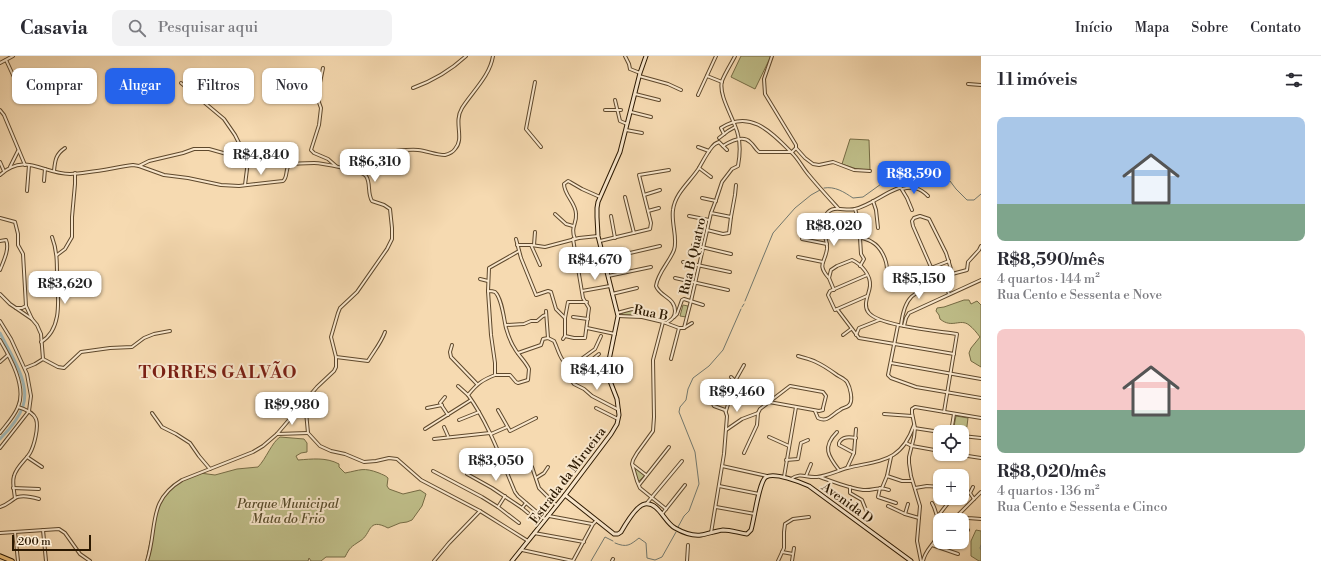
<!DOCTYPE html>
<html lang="pt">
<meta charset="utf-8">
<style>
:root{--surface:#fff;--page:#f2f2f3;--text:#2b2b33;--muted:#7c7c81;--line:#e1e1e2;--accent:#2563eb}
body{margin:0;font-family:"Libre Bodoni",serif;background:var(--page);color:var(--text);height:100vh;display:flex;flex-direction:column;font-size:15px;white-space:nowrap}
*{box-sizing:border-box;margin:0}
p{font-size:13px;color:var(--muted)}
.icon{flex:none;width:22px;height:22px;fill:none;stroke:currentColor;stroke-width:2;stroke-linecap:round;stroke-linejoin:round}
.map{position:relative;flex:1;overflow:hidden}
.side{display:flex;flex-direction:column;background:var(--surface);width:340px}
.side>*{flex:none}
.top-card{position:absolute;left:12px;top:12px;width:380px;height:36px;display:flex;gap:8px}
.controls{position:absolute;left:933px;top:369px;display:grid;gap:8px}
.controls a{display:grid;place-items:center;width:36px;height:36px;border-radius:8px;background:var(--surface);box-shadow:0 1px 3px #0004;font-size:20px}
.scale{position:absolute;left:12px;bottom:10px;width:79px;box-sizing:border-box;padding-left:4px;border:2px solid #2b1800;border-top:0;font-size:11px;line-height:14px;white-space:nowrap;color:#2b1800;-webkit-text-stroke:3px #f9e7cc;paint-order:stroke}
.price{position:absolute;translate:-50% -34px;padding:0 9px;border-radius:8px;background:#fff;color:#222;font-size:13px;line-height:26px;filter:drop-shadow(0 1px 2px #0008)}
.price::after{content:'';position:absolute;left:50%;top:24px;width:12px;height:9px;margin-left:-6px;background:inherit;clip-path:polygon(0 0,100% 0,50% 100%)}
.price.active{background:var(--accent);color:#fff}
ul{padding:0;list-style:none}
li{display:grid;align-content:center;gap:8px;height:212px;padding:0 16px}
li span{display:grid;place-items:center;height:124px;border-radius:8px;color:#555}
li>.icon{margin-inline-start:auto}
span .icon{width:72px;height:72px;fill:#fffc;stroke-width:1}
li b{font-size:17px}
h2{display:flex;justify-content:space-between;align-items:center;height:48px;padding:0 16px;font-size:17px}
.pill{padding:0 14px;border-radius:8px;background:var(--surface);box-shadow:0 1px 3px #0004;font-size:14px;line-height:36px}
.pill.active{background:var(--accent);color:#fff}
header{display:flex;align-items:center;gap:24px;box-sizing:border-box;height:56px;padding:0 20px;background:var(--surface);border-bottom:1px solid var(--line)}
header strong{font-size:19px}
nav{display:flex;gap:22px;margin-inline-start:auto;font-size:14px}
.search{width:280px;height:36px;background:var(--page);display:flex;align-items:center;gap:10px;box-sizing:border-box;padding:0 14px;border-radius:8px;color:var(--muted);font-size:15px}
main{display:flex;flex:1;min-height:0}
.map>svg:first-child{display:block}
</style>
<header>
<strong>Casavia</strong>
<div class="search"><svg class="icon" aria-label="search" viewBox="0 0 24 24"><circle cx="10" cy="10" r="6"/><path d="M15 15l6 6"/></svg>Pesquisar aqui</div>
<nav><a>Início</a><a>Mapa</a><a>Sobre</a><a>Contato</a></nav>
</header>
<main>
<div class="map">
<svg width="981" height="505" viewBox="0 0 981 505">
<rect width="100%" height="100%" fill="#f6dab1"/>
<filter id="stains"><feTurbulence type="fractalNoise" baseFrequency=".005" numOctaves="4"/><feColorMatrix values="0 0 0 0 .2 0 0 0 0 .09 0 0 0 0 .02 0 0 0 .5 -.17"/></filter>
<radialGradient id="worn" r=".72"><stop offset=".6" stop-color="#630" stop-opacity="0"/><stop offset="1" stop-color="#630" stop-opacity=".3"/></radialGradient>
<g fill="#bfbe89" stroke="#756b44">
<polygon points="741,0 771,0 755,33 731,21"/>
<polygon points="850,83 869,84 870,114 857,113 842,108"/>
<path d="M932,221L941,222V224L920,233C922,226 925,223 932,221Z"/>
<path d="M964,244H969L971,248L977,245L981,249V311L971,305L969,297L971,292L980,281C977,277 973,272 969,269C960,262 952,273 940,263L939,259L936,255L937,252L944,251Z"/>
<polygon points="683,249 688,250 686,261 680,260"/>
<polygon points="636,253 639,255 640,259 622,259 622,256"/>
<polygon points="956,360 968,362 966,378 962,377 962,376 953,376"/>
<path d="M280,381L304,383L307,387V396L301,397L296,400L298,404C312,403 326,401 339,408V411L345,417C361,414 363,411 379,417C383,419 385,419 388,422L387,430L389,433L403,438L420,434L426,438L422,450L412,464L407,466L400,467L388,472C367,461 372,478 360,485C351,491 350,491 345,501H326L321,505H311L309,502L308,505H146L157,453L161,443L172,431L180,425L200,417L215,419L237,413L258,411C266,403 272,386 280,381Z"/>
<polygon points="634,411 645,419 638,426"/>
<polygon points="976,474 981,475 981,505 979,505 971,500 971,485"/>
</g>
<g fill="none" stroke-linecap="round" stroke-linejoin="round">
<g stroke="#72786e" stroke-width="1">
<path d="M824,132C835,130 844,136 853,142L863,141L895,118L907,113L918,112L926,115L937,124L950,125L956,133L967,144H974L981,138"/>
<polyline points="745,245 773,177 795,152 811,139 820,134"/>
<polyline points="742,251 744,248"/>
<polyline points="678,471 684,460 689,455 699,428 695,396 679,356 680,351 686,344 688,333 693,322 709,310 723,294 741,253"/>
<path d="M615,487C627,492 630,489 639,482L646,487L647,502L655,504L662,501L676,476"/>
<polyline points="981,489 980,492 981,494"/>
<polyline points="591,505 605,481 613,485"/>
</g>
<path stroke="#a1b8b7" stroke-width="3" d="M0,277C10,297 31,327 23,350C19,362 9,374 0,383"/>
<defs>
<g id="minor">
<polyline points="625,0 629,8 630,13 640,17"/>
<polyline points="6,4 20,34"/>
<polyline points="0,7 13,0"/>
<polyline points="323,12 317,41 321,52 319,69 311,94 314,97 328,103 336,110"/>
<polyline points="639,20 668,28 681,34"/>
<polyline points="707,20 722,26"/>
<polyline points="535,26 526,73 541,91"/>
<polyline points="181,27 224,63 235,79 248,105 245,129"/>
<polyline points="968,28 981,29"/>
<path d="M413,32C432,25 451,14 466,0"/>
<polyline points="635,38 659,44"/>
<polyline points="698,39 716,0"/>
<polyline points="615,44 620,65 627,68"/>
<polyline points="0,54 4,59 25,109"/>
<polyline points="605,54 621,54"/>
<polyline points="631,56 651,61"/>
<polyline points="626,74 642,77"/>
<path d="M724,78L721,72C750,53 771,76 791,96C798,102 802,111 808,118C817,129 828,141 838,152"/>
<polyline points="719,82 728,75 735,71"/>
<path d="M723,90C731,85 743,79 750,86C754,89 755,93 759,96H792L796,92V89L765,38L764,23L772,0"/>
<polyline points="698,91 709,95"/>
<polyline points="796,92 805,102 813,108 819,109 833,106 854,114 870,115"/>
<polyline points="0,106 4,115"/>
<polyline points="139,110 149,105 183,97 194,93 209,93 248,104"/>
<polyline points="10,111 18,95"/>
<polyline points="699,112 711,121"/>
<path d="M342,113C355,100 401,93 418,94C427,95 436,99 445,99C449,98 453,96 455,93C465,82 453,67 462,52C472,36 490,20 493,0"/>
<path d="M54,115C55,104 56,98 65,92"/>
<path d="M0,119C25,96 43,118 70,118C91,117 112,112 133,109L139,110L164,119L188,122L221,129L239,130L283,125C288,121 285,114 289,109C297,107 307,107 314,107C322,107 362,115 366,120C371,127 367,137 372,145L384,149L390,153L392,172V183L387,193L357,236L340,252L338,257L331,281L336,301V311L334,315L317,331L277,378L263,390L253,396L182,424C147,445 158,471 147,505"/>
<polyline points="44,125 45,113"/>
<path d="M902,133C913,130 920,132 928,140"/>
<polyline points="27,135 29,109"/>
<polyline points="644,139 660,134"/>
<polyline points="625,141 634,177"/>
<polyline points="702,142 716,145"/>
<polyline points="873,145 876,154 878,172"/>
<polyline points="855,153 859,166 861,198 864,203 860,210"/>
<polyline points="648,155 659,152"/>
<polyline points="711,157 731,161 735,139 736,129"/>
<polyline points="555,158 566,168 573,170"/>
<polyline points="611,160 615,182"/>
<polyline points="689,160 709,164"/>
<polygon points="920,160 929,163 946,197 951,213 942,218 934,218 913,170 912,165 914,162"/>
<polyline points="0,162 15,166 18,178 18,189 23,198 26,250 32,263"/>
<polyline points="707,174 723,178 729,177 731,161"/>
<path d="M860,181C864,183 868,183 872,186C881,191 887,204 887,214"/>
<polyline points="516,183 521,202 536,239 548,235 551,236 556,253 565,262"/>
<path d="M575,183C570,171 577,168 576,158C576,147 564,139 564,128L568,125L570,126L582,133L600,141"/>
<polyline points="802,183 827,188"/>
<path d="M0,185L6,184C10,193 3,206 0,214"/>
<polyline points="600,185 650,173 651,167 639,119 669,114"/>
<polyline points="517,189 531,189 545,191 579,182 598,180"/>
<polyline points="531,189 540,209"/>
<polyline points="534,189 535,176"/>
<polyline points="693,189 731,198"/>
<polyline points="57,199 65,193 72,181 72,161 75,128 75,117"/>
<polyline points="798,201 823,206"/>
<polyline points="604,203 660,190"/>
<polyline points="683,206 730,216"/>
<polyline points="931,212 949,205"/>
<polyline points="948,215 952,218 967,214 968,206 979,194 981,190"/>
<polyline points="942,218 949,238"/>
<polyline points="867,219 830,235 828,239 835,254 867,240"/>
<polyline points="608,220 651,211"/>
<path d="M828,221C817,208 825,207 827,193C828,182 820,174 824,163C830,146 843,156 855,153C871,149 884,137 899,132H901L907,142L912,154"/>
<polyline points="675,222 728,234"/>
<polyline points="480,223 488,225"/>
<path d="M834,234L829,222L831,214L837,210L852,204C861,208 871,219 870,230C869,239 862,249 869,257C880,270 938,275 957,278L944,356"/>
<polyline points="488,235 489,212 519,195"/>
<polyline points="582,235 610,230"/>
<polyline points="919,235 919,223 932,214"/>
<polyline points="0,238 10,248 32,263 37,269 41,278 43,303 35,308 25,312"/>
<polyline points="612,238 637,232"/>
<polyline points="16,252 22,252 26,250"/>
<polyline points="837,253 859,282 954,298"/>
<polyline points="546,255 548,282"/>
<polyline points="617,257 632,253 639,254 642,261"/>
<polyline points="618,260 642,261 663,266 679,272"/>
<polyline points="573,261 588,263"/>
<polyline points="674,261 677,258 682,244 684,243 703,249"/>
<polyline points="0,265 11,283 27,318 31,340 29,355 0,392"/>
<polyline points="663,266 653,304 654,361 653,375 637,397 633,404 632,408 637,425 640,432 666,453"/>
<path d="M666,267C671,264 675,262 675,255C675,241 660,241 656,230C658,216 669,207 674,194C678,183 671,167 673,154C675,137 690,126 699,112C703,105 707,97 712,91C714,88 716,87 719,86L727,94"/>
<polyline points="506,269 524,268 531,265 537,265 543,260 546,259"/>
<polyline points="898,269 888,319 891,322 916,331 981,342"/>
<path d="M901,269C905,236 916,236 945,226"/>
<polyline points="904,270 906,262 909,257 981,224"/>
<polyline points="587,272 615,278"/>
<polyline points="679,272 684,272 692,267"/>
<path d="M684,272L691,245L711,157L716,144L722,126L732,113L738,110C740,99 741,90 738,79C735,64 718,40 722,25C725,17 731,8 735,0"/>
<polyline points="843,279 851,273"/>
<polyline points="856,279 859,272 879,264"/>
<polyline points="565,280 574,282 585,282 589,252 583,242 573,183"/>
<polyline points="601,280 595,293 573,309 569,321 574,328 584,333 592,340 619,354"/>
<polyline points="563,283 565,280 565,262 568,246 587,246"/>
<path d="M0,284C10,301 27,331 18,351C14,361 6,369 0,377"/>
<path d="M41,286C63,273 58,241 57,220C57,206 57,194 52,181"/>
<polyline points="452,289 450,296 451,301 477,328"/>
<path d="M518,297L541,289L543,283L548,282L554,285C558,292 561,311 573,309"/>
<polyline points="599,298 589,306 587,311 591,314 607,314"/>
<path d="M798,300C804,302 810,303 816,306C823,309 830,314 837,319C840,321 845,323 847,326C850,331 853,343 850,348C848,352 843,351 840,354C832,358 828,367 818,362L815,355"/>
<path d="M336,301L368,305C374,295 381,287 385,276"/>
<polyline points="43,303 58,311 64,312 81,296 110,292 132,291 144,282 154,278 170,275"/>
<polyline points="671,303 679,272"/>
<polyline points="0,306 8,299"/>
<polyline points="891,307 981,323"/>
<path d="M495,319H510L516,326L518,327L528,324L529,313C526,306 519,300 515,293C511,287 508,279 506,272C504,264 502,242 495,236C493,235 491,235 488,235L491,279L495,307V319C482,324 477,328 468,339C489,368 501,403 515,436L518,440L545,463"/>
<polyline points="731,321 735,325"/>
<polyline points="458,330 468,339"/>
<polyline points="445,341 440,347 448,359"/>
<polyline points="305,345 308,377 320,390 331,395 345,398 364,406 376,405 389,402 397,403 421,424 480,455 528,485"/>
<polyline points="427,352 442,349"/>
<polyline points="596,352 618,363"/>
<polyline points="498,354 510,375 536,362"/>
<polyline points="726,355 735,325 744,309"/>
<polyline points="152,357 162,371 176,378 190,387 199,400 210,413"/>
<polyline points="884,358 912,360"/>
<polyline points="459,364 479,356"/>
<polyline points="444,371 448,380"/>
<polyline points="914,372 940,376"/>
<polyline points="425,373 471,344"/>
<polyline points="726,374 742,363 758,357"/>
<path d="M837,376C822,391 828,400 839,414"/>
<polyline points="951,376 954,358"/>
<polyline points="277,378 308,377"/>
<polyline points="491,378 507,371"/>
<polyline points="962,380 981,382"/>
<polyline points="769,381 789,390"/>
<polyline points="434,383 490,377"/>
<polyline points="906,387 912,390 940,395"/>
<polyline points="744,397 757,369 758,357 760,353 790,330 823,336 826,340 823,352 823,354 819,355 769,346"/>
<path d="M854,397L839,389V387C842,380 850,381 856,382"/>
<polyline points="955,398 981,402"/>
<polyline points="964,400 966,380"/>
<polyline points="27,401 42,411"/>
<polyline points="786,404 798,403 801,387 808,384"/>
<polyline points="633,409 646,419"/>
<polyline points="722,410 767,420"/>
<polyline points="532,411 539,432 556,449"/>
<polyline points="847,412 854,397 856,373"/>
<polyline points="433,415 482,441 498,451 505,440"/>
<polyline points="467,418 492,432 522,452 526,447"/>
<polyline points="806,420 811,408"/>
<polyline points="887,420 902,425 912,425"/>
<polyline points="784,421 796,351"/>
<path d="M820,421C834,426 848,432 863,434C874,435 876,430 889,434"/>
<polyline points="536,422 544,417 548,411"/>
<path d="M791,423C800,416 806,422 817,421C827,420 837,415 847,412C880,404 901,407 914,369"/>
<polyline points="639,429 669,391"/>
<polyline points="719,430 759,438"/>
<polyline points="850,431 850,437 862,444 866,454"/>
<polyline points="973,431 970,437 974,443"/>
<polyline points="13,432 39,433"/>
<polyline points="880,432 878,441 896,447"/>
<polyline points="882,432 887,420 891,401"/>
<polyline points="915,432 927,430 940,431"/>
<path d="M15,442C14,435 12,426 14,420C17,410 25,405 30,397C34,390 39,371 36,363C33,356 25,353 18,351"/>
<polyline points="647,447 682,405"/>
<polyline points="888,450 905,458 919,462"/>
<path d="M0,451C7,449 9,446 14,443C20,438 32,441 39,443"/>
<polyline points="498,451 519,467"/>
<polyline points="716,451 755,458"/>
<polyline points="522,452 528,457"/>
<polyline points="662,458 685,429"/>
<polyline points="905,458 908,448"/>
<polyline points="958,459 981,436"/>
<polyline points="549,460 592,468"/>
<polyline points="938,460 952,442"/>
<polyline points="939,460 958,459 968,462 981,463"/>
<polyline points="962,472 968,474"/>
<polyline points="43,474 46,505"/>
<polyline points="15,476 18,505"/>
<polyline points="0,477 59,473 65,477 80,498 90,505"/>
<polyline points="534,477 584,486"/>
<polyline points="711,477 724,398 727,360 725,354 714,350 712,346 712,342"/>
<polyline points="932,489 958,498"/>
<polyline points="522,494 573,505"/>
<polyline points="782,496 793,498"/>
<polyline points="434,505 449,487 480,455"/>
<polyline points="573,505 593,468 596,465"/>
<polyline points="612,505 613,503"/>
<polyline points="687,505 688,489"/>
<polyline points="778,505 784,492 784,476 785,468 793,463 809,461"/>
<polyline points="792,505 794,492"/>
<polyline points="921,505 917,485 920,450 911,420 909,407 909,401 914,381 915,372 912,357 912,353 915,351 981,362"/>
<path d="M923,505C925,496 929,493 934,486C941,475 938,458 932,447"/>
</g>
<g id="secondary">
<path d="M565,439L614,478H618L621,476C625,469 637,449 645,448C659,446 664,466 675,472C682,476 693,480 701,479C708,478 715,475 723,474C731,474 739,477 747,478L751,474C754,465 759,425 766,421C775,416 800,426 809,430L911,505"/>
<polyline points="512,505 565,439 611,378 617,368 619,359 617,343 610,325 607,314 618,260 598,180 597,161 597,152 598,146 620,96 640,17 646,0"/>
</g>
<polyline id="trunk" points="0,500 12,505"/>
</defs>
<use href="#minor" stroke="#5e482c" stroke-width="4"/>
<use href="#secondary" stroke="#2b1800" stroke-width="5"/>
<use href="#trunk" stroke="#2b1800" stroke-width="5.5"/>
<use href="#minor" stroke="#f9e7cc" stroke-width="2"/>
<use href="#secondary" stroke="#f9e7cc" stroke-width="3"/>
<use href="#trunk" stroke="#ebbd78" stroke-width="3.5"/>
</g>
<g text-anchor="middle" stroke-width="4" stroke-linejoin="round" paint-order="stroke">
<g font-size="13" fill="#2b1800" stroke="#f9e7cc">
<text transform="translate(692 200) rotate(-77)" y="5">Rua B Quatro</text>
<text transform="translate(651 256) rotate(11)" y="5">Rua B</text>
<text transform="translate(567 419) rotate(-53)" y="5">Estrada da Mirueira</text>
<text transform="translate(848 446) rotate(36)" y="5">Avenida D</text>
</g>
<g font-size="13" font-style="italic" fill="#574a29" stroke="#f9e7cc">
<text x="288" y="452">Parque Municipal<tspan x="288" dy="15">Mata do Frio</tspan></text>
</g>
<g font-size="17" font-weight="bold" letter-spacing="1" fill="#7a1f14" stroke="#f9e7cc">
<text x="218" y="322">TORRES GALVÃO</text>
</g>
</g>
<rect width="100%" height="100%" filter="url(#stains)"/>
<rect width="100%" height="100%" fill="url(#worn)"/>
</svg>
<div class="controls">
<a><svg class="icon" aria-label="locate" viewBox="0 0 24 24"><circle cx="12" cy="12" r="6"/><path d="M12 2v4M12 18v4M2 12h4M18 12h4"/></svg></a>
<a>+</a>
<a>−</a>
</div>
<div class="scale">200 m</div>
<b class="price" style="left:261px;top:120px">R$4,840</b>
<b class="price" style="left:375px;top:127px">R$6,310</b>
<b class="price active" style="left:914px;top:139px">R$8,590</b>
<b class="price" style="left:834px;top:191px">R$8,020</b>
<b class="price" style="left:595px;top:225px">R$4,670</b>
<b class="price" style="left:919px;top:244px">R$5,150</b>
<b class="price" style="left:65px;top:249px">R$3,620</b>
<b class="price" style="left:597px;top:335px">R$4,410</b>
<b class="price" style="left:737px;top:357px">R$9,460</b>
<b class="price" style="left:292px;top:370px">R$9,980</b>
<b class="price" style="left:496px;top:426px">R$3,050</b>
<div class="top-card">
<a class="pill">Comprar</a>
<a class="pill active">Alugar</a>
<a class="pill">Filtros</a>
<a class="pill">Novo</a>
</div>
</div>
<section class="side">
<h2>11 imóveis<svg class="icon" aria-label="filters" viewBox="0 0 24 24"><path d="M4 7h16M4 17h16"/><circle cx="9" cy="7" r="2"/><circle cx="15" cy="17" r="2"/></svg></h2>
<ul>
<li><span style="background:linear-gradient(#a9c7e8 70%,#7fa58c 0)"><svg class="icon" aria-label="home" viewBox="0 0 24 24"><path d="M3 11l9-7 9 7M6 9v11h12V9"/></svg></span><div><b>R$8,590/mês</b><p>4 quartos · 144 m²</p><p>Rua Cento e Sessenta e Nove</p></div></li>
<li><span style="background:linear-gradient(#f6c9c9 65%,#7fa58c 0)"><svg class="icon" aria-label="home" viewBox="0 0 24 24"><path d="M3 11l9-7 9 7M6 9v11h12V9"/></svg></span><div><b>R$8,020/mês</b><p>4 quartos · 136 m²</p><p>Rua Cento e Sessenta e Cinco</p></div></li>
</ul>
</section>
</main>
